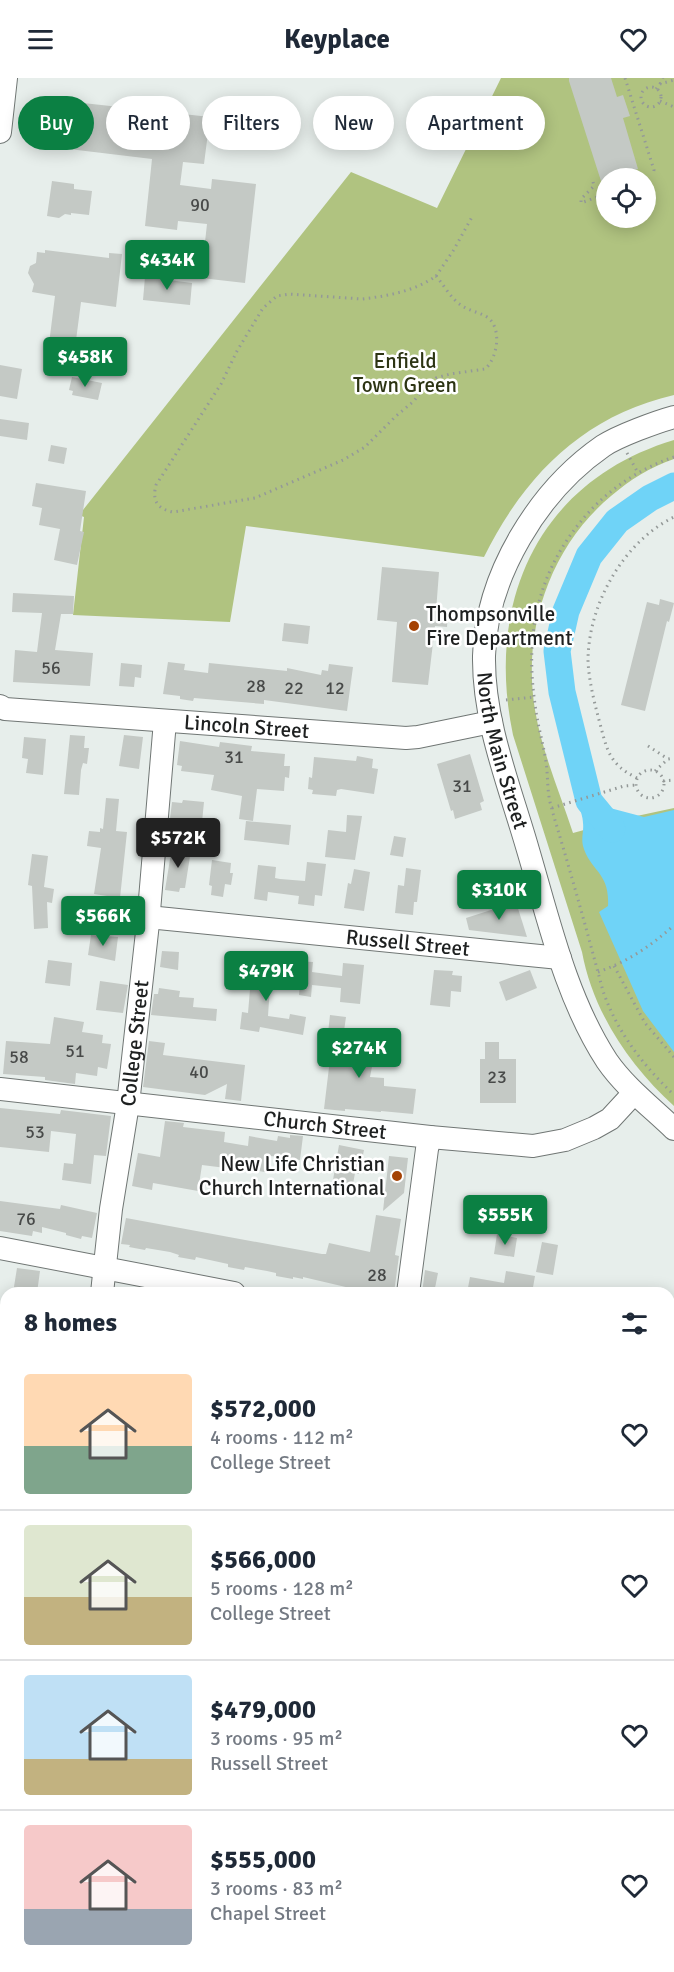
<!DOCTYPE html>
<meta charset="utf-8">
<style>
:root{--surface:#fff;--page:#f6f6f7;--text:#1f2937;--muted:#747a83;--line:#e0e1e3;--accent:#0b8043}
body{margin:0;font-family:Signika,sans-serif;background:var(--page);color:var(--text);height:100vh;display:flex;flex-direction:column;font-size:22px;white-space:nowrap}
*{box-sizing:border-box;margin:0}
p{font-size:20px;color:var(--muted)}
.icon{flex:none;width:33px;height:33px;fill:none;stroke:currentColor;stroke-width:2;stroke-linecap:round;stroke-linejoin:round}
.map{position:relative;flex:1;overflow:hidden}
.details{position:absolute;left:0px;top:1209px;width:675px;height:686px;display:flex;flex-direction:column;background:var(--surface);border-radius:18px 18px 0 0;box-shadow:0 3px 15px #0003}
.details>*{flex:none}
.guide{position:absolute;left:18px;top:18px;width:639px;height:54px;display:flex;gap:12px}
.buttons{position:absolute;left:596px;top:90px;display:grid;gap:12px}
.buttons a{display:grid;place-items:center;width:60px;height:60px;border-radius:50%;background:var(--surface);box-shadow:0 3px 15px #0003;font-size:30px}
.price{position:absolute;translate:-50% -51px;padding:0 14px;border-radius:6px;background:var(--accent);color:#fff;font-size:20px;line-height:39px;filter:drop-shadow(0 2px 3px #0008)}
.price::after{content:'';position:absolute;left:50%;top:36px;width:18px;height:14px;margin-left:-9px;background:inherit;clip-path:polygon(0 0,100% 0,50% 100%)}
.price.selected{background:#222;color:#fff}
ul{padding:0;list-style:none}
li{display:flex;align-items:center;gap:18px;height:150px;padding:0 24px}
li+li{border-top:2px solid var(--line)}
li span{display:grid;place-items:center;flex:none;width:168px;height:120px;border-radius:6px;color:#555}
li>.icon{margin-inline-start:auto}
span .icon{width:72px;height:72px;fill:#fffc;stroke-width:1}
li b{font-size:26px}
h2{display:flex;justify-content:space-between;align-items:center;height:72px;padding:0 24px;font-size:26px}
.pill{padding:0 21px;border-radius:27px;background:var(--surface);box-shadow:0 3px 15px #0003;font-size:21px;line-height:54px}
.pill.selected{background:var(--accent);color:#fff}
header{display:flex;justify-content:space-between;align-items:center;height:78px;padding:0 24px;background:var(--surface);font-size:27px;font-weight:800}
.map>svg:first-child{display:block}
</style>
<header><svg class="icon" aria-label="menu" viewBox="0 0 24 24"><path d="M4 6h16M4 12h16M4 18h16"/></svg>Keyplace<svg class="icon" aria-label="heart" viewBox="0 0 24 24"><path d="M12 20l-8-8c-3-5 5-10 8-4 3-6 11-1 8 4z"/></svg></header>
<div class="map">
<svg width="674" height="1894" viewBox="0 0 674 1894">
<rect width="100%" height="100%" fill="#e7eeeb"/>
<g fill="#b0c380" fill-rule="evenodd">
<path d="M501,0H674V317C583,338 524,398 484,479L246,448L230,544L73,537L84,439L79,437L351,94L437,130ZM606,100H645V140H606Z"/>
<path d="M674,362V381C650,389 630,402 611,418C549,470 522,553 535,632C542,674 560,715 573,755L632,739L674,730V1028C630,988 593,934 582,874L513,657C485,524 538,403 674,362Z"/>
</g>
<path fill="#6fd3f7" d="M602,719L610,730L644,739L674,732V974L643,933L599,834L608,828C610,794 590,793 583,768C581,760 584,753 583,745C583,739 580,732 579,726Z"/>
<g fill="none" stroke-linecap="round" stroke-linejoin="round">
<polyline stroke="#6fd3f7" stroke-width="27" points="612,751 589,723 562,614 557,573 566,533 589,478 617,443 650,420 674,408"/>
</g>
<g fill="#c4c9c5">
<polygon points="569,0 611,0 617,19 623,17 630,38 623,40 638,91 601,103 569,3"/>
<polygon points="74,24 210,39 204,86 183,84 180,107 211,111 212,101 256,106 245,205 201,200 207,146 178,143 177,152 145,148 152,81 69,71"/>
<polygon points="52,103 74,106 74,111 92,113 89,137 71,135 71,137 65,136 59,140 47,138"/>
<polygon points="45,172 109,180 109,175 122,176 116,229 81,224 75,270 85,272 83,287 47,282 55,218 32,214 34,206 28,195 30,188 36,185 37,174 45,175"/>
<polygon points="145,199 192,205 190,227 143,222"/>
<polygon points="0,287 22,291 17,321 0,318"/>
<polygon points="72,299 102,305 98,322 72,317 73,313 69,312"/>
<polygon points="0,341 29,345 27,362 0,358"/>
<polygon points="51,367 67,370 64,386 48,383"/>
<polygon points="36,405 86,413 80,453 84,454 77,487 54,482 60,451 39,447 42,430 32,428"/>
<polygon points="382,489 439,494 436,533 448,534 447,549 435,548 428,607 392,604 397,544 377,542"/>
<polygon points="13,515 74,518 73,536 61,536 55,572 93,575 90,608 13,604 15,572 37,574 42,535 12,534"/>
<polygon points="660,521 674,525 669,544 667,543 645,633 621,627 647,524 659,527"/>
<polygon points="284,545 310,548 308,566 282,563"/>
<polygon points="168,584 185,586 184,592 208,595 209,585 287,593 287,590 321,597 322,592 328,593 329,586 353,589 347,633 264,622 264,626 194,620 193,623 180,621 180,618 163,616"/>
<polygon points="121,585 142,587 141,600 135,599 134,609 119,608"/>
<polygon points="70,657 85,658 84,670 89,670 87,686 83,685 81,692 79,717 64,716"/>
<polygon points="124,657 143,659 139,691 119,688"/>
<polygon points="24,659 46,661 43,697 26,695 28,681 22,680"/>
<polygon points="180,663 219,669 220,664 252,668 251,673 285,676 284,688 290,688 289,700 285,699 284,713 257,711 253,743 239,741 242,718 211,712 214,697 181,693 182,688 177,687"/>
<polygon points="470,676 484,723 480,725 482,732 455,741 453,732 451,733 437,686"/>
<polygon points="357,678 373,681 372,690 378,691 374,716 341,711 337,712 336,718 312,716 313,712 308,711 309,699 312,700 314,679 356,683"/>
<polygon points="106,720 119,721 116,753 127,754 120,820 94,816 101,770 87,768 89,753 100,754 100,750 103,751"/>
<polygon points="183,722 204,724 202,744 170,741 172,724 182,725"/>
<polygon points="347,737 362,738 355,782 325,779 328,752 346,754"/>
<polygon points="246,743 291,747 289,767 244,762"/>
<polygon points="394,758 406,760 403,779 390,777"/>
<polygon points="172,769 191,772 185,810 180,810 179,814 165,812"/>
<polygon points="32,776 48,778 44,809 54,811 52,825 47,824 48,850 34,851 32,808 28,807"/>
<polygon points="212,782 231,785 230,795 233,795 231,807 225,806 223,819 211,817 212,808 209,807"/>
<polygon points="307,784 326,786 322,818 315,817 314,828 298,826 299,818 268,814 267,823 254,821 258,787 276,789 275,800 280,801 305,803"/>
<polygon points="406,790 421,792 417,824 414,824 413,837 395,835 398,807 404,808"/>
<polygon points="354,791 370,794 364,833 344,830 348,805 351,806"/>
<polygon points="516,824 527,859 469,852 466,840"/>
<polygon points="91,857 118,859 115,883 88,877"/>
<polygon points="162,873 179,874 178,892 160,889"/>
<polygon points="253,876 272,878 268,938 289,941 290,936 306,939 303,957 260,949 259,954 240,951 242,934 248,935"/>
<polygon points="48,882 72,885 70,908 45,905"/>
<polygon points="296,883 313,884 312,894 342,898 343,885 364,887 360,926 340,924 341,910 312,907 311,919 299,917 300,905 294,904"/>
<polygon points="434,892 453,893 452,897 462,898 461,914 451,913 450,929 430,927"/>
<polygon points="530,892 537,910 506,923 499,904"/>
<polygon points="100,903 128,907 123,935 96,932"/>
<polygon points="159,910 180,913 179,919 194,920 193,929 217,931 216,943 151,937 154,916 158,916"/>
<polygon points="330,937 346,939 342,967 375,973 370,999 384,1000 384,1008 416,1011 413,1036 381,1033 381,1034 345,1031 345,1033 324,1031 330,981 322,980 325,964 327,964"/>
<polygon points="54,939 84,944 82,954 103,957 102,965 111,966 107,991 98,989 97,998 76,995 75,1006 45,1002 45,999 3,996 6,963 50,966"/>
<polygon points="149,963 165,965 163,977 245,987 241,1023 225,1021 227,1006 205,1017 143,1009"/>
<polygon points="485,964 499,964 499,981 516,981 516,1025 480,1025 480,981 485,981"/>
<polygon points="0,1030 60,1036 61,1032 111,1038 106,1078 94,1077 91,1106 62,1102 64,1085 73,1086 76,1056 51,1053 49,1074 0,1069"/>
<polygon points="165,1043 184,1045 183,1049 225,1054 224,1064 248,1068 249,1058 277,1063 278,1058 290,1060 290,1057 303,1058 300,1082 271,1078 270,1085 266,1084 265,1094 226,1088 226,1090 202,1087 198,1113 153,1105 152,1112 132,1108 138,1075 160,1079"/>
<polygon points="339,1067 364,1072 359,1096 355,1095 353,1106 333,1102"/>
<polygon points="389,1078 408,1080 404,1115 383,1133"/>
<polygon points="0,1123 60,1131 61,1127 97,1135 92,1160 82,1158 81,1161 66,1157 66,1155 42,1149 42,1155 33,1153 32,1158 0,1153"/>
<polygon points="376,1137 401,1141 395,1177 399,1178 394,1215 349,1215 350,1210 303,1199 303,1201 293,1199 293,1201 276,1198 276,1195 267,1193 245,1189 244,1192 228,1189 228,1186 196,1179 195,1182 178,1179 179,1177 170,1174 146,1170 145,1172 129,1169 130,1167 121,1166 126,1140 322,1176 326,1176 329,1165 370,1174"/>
<polygon points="497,1156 517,1160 514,1179 494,1176"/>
<polygon points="542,1164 558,1167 553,1197 536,1194"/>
<polygon points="17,1190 40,1193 37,1215 13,1215"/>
<polygon points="425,1192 438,1195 434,1215 422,1215"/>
<polygon points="506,1193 535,1198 532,1215 467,1215 470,1199 504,1205"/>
</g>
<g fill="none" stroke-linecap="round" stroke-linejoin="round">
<defs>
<g id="minor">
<polyline points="0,54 6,0"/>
<path id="s1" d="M674,339C656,344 618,358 603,368C538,413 486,498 484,578C483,644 510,709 528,772C549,843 566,920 607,983C625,1009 651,1029 674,1051"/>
<path id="s2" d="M0,628L5,631L406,660L418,659L491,644"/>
<path id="s3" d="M148,839L560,880"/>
<path id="s4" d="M0,1011L430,1059L533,1068L565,1062L594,1050L610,1041L634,1015"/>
<polyline points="0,1170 234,1215"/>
<path id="s5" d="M102,1215L111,1131L128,1026L148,845L165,643"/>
<polyline points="408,1215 427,1071 430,1059"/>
<polyline points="669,1297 674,1298"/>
<polyline points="669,1433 674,1434"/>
<polyline points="669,1458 674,1459"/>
<polyline points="669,1601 674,1580"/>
<polyline points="0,1821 6,1823"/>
<polyline points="234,1888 247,1894"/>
<polyline points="627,1894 629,1888"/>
</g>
</defs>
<use href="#minor" stroke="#707674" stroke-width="24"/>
<g stroke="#949998" stroke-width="3" stroke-dasharray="1.5 4.5" stroke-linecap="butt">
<polyline points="625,0 654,92 653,96"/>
<polyline points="660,6 663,0"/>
<circle cx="651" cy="19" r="10"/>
<polyline points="656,11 660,6 674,2"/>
<polyline points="660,23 674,29"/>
<polyline points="593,104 594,108 581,121 581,125 605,116 606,119"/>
<path d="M436,198C444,207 451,221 461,227C469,233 479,234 487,239C503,250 497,281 485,291L450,296L436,300L423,311L414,323L396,338L365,369L343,382L255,420L173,434C157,431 152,422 156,407L221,306L237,273L263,230L277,218L289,216L362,221C388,218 415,213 436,198Z"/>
<polyline points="436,198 453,173 472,139"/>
<polyline points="627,375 638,395"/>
<path d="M674,379C638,391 606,413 582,442C537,496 525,557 535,626C537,645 543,664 546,684C548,697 547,711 550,724C556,747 563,768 569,790C581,831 592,872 603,913C617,954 643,987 674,1017"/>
<polyline points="506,622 534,619"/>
<polyline points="648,668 668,681"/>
<circle cx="650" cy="706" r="14"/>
<polyline points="655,693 668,681 674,680"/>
<path d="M637,700C608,686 607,671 599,642C594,623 589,603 588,583C588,527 623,464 674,439"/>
<polyline points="663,703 674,702"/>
<polyline points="552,730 624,708 636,707"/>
<polyline points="614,888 645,945 674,979"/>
<path d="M598,894C627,884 651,868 673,848"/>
</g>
<use href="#minor" stroke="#fff" stroke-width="22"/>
<defs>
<g id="rail">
<polyline points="0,1806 6,1807"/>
<polyline points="669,1874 674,1874"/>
</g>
</defs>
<use href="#rail" stroke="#898e8c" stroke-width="7"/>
<use href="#rail" stroke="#fff" stroke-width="4.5" stroke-dasharray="14" stroke-linecap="butt"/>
</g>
<g fill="#a44204" stroke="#fff" stroke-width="2">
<circle cx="414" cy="548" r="6"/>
<circle cx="397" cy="1098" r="6"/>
</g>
<g text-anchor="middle" stroke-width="5" stroke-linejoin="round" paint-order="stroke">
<g font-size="18" fill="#484a49">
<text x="200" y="133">90</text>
<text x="51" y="596">56</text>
<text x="256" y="614">28</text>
<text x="294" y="616">22</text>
<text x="335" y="616">12</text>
<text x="234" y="685">31</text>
<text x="462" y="714">31</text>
<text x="75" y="979">51</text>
<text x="19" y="985">58</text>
<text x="199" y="1000">40</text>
<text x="497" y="1005">23</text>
<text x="35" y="1060">53</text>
<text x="26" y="1147">76</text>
<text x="377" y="1203">28</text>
</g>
<g font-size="21" fill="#2c3413" stroke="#fff">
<text x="405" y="290">Enfield<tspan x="405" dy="24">Town Green</tspan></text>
</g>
<g font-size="21" fill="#1e2020" stroke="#fff" text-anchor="start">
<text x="426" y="543">Thompsonville<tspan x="426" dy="24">Fire Department</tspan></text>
<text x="385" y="1093" text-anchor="end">New Life Christian<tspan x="385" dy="24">Church International</tspan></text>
</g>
<g font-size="21" fill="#1e2020" stroke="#fff">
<text dy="7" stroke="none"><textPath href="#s2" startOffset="248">Lincoln Street</textPath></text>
<text dy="7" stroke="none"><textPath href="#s1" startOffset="423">North Main Street</textPath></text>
<text dy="7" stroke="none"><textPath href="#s3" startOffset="261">Russell Street</textPath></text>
<text dy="7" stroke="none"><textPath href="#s5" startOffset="252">College Street</textPath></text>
<text dy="7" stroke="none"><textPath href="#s4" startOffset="327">Church Street</textPath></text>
</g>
</g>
</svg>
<div class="buttons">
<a><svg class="icon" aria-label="locate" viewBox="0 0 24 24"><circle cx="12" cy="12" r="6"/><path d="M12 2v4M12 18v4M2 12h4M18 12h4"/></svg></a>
</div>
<b class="price" style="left:167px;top:213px">$434K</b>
<b class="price" style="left:85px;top:310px">$458K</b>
<b class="price selected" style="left:178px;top:791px">$572K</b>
<b class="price" style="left:499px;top:843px">$310K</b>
<b class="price" style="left:103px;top:869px">$566K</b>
<b class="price" style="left:266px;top:924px">$479K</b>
<b class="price" style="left:359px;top:1001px">$274K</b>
<b class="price" style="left:505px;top:1168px">$555K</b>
<div class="guide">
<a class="pill selected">Buy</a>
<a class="pill">Rent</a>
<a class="pill">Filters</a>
<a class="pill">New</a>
<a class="pill">Apartment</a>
</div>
<section class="details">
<h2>8 homes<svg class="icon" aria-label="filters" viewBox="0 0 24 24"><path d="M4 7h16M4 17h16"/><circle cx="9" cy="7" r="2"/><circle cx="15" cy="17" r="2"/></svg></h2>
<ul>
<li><span style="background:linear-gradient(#ffd9b3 60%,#7fa58c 0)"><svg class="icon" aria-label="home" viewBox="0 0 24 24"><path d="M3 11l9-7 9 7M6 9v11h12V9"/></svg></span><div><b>$572,000</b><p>4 rooms · 112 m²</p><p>College Street</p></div><svg class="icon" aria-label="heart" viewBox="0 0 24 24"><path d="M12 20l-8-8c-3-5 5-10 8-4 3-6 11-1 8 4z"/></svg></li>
<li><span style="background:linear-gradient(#dfe7d0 60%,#c2b280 0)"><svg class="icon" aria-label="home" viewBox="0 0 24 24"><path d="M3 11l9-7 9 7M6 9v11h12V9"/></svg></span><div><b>$566,000</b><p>5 rooms · 128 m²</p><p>College Street</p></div><svg class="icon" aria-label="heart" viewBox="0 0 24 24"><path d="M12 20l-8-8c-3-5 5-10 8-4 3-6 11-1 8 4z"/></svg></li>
<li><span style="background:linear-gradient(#bfe0f5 70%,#c2b280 0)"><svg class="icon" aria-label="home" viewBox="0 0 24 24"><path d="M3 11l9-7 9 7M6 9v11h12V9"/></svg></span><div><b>$479,000</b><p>3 rooms · 95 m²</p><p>Russell Street</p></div><svg class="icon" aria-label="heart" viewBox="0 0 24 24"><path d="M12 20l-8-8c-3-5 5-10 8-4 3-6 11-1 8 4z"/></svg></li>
<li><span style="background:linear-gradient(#f6c9c9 70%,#9aa5b1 0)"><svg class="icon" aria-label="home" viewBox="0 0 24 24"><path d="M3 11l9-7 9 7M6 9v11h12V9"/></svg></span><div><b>$555,000</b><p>3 rooms · 83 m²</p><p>Chapel Street</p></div><svg class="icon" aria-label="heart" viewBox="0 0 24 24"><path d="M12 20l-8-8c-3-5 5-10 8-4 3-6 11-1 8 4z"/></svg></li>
</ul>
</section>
</div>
